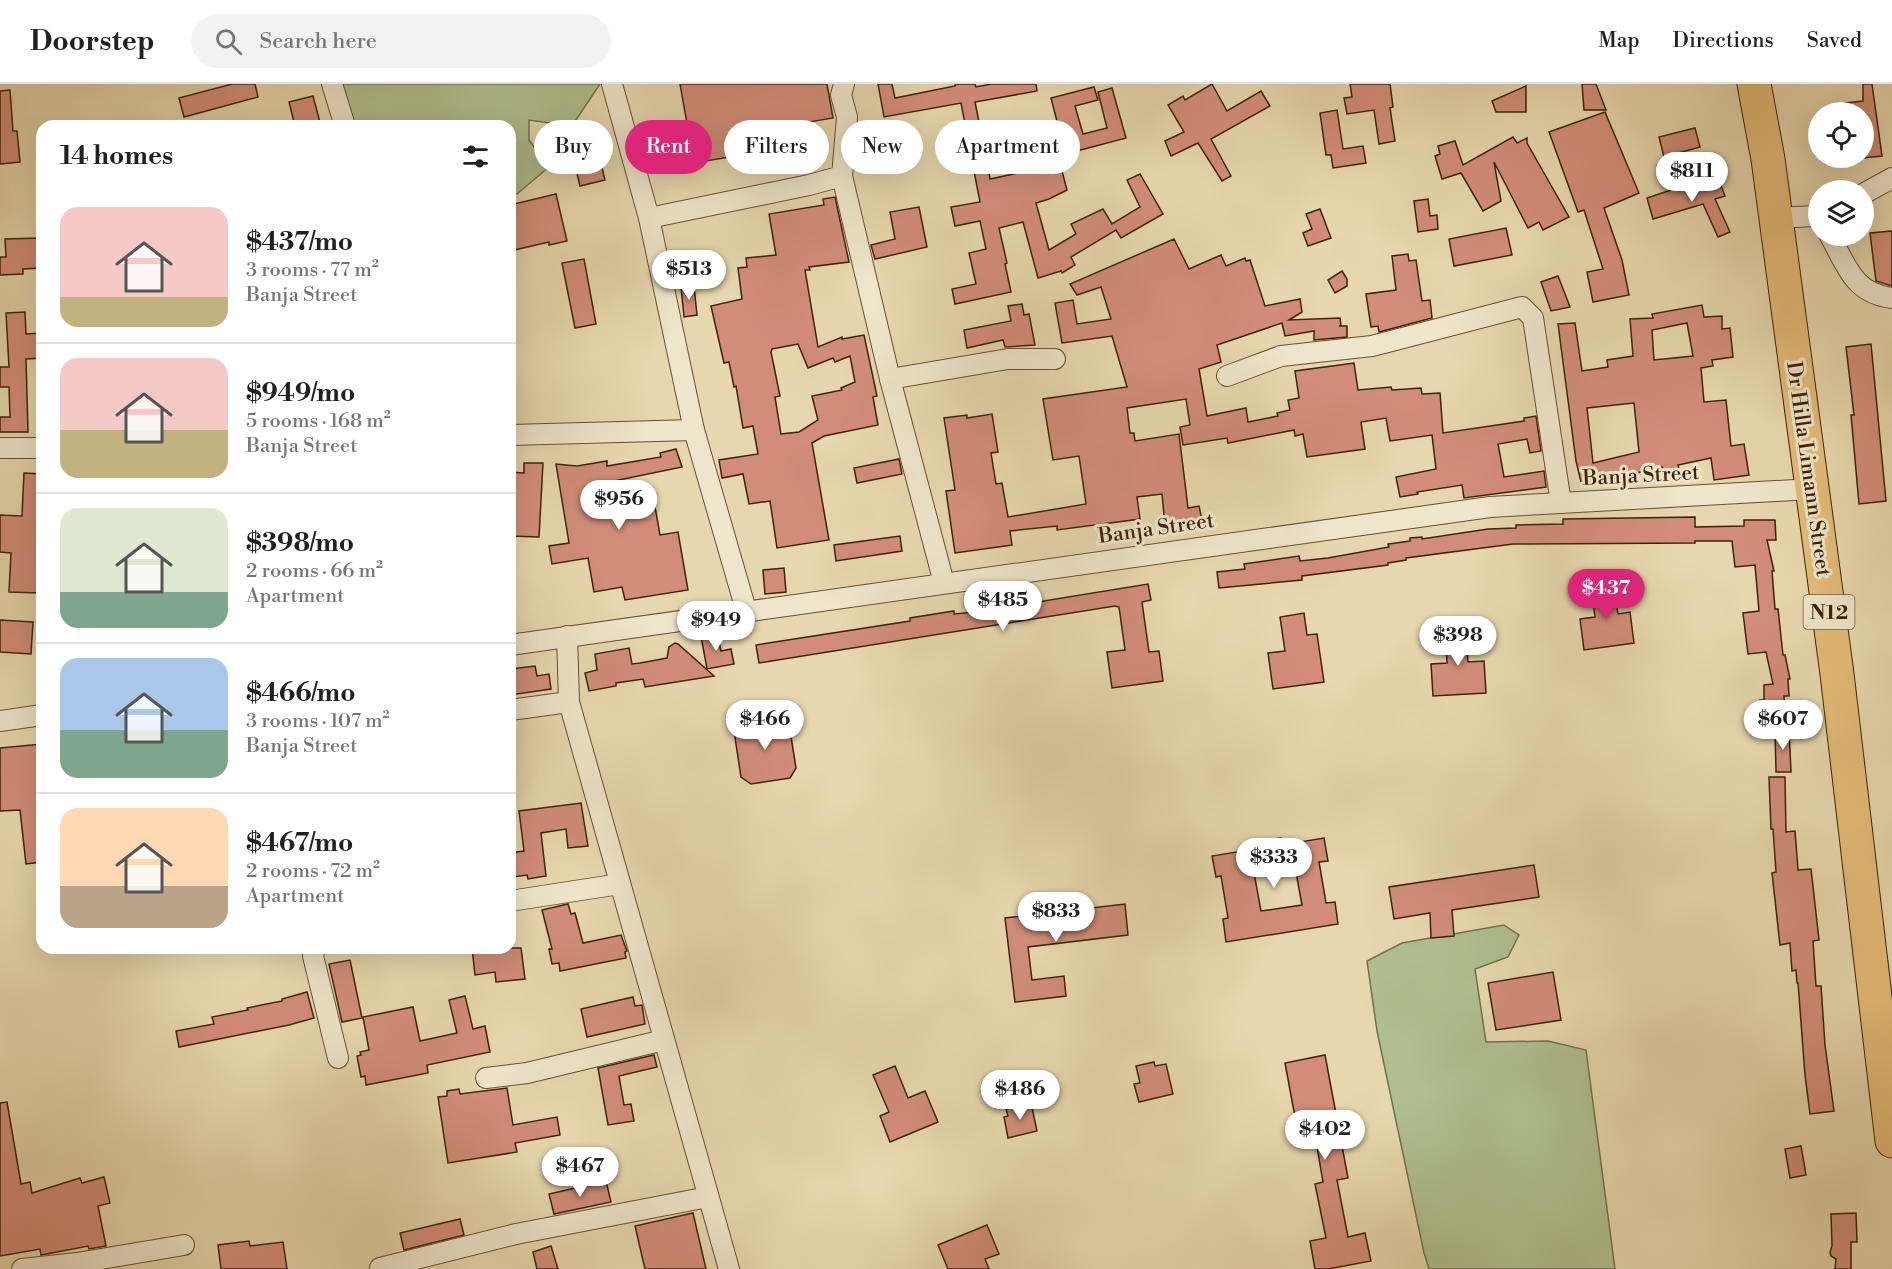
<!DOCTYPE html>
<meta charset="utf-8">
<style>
:root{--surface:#fff;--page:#f2f2f2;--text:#202124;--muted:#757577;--line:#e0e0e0;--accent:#db2777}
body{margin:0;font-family:"Libre Bodoni",serif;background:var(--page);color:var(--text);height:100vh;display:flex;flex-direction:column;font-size:22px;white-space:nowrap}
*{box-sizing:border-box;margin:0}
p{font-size:20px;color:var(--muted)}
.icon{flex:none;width:33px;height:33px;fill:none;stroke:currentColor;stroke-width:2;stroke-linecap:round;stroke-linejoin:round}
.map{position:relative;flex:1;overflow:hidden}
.details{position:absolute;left:36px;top:36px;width:480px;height:834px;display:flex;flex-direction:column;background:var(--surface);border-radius:18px;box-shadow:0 6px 24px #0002}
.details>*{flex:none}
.banner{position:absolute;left:534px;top:36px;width:570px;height:54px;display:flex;gap:12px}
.controls{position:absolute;left:1808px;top:18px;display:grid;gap:12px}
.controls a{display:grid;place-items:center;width:66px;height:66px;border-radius:50%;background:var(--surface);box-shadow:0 6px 24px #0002;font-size:30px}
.price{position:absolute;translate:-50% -51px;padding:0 14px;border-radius:21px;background:#fff;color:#222;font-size:20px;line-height:39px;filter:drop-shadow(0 2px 3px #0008)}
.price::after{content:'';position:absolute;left:50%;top:36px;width:18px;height:14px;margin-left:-9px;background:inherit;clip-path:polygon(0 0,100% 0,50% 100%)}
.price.selected{background:var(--accent);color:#fff}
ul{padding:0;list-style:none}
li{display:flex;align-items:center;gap:18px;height:150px;padding:0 24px}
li+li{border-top:2px solid var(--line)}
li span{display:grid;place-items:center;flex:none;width:168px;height:120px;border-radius:18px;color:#555}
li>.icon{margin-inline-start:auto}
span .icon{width:72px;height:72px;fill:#fffc;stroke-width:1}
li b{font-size:26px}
h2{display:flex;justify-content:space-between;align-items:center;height:72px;padding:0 24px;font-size:26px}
.tag{padding:0 21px;border-radius:27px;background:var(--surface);box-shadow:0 6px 24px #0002;font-size:21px;line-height:54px}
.tag.selected{background:var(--accent);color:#fff}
header{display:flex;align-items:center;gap:36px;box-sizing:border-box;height:84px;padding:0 30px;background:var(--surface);border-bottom:2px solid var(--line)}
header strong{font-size:28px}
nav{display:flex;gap:33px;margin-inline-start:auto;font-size:21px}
.search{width:420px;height:54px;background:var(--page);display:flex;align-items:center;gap:15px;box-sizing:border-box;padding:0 21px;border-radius:33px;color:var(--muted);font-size:22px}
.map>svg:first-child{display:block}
</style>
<header>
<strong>Doorstep</strong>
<div class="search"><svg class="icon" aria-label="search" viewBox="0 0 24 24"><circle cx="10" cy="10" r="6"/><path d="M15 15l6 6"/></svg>Search here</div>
<nav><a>Map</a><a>Directions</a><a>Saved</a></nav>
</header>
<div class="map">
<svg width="1892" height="1185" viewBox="0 0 1892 1185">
<rect width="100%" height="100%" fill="#e7d7ae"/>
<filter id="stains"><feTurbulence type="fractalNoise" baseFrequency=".00333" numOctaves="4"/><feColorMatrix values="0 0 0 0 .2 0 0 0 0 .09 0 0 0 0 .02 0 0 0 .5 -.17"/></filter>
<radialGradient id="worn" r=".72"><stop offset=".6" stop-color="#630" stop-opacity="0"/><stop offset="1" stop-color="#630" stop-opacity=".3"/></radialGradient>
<g fill="#afbf8f" stroke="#76704c" stroke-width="1.5">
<polygon points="340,0 600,0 572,42 529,36 529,56 549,83 517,110 510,107 510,42 355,42 340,14"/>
<polygon points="1504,841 1519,851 1508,873 1475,885 1486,958 1548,957 1586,966 1615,1185 1429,1185 1424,1169 1377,947 1367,877 1402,859"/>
</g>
<g fill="#d28d79" stroke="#3e2208" stroke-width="1.5" fill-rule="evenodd">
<polygon points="232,0 255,0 258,13 184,33 179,14"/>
<polygon points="680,0 827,0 833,34 779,43 783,64 694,79"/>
<polygon points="878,0 892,0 895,14 955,2 955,0 975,0 976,3 991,0 1036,0 1037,7 975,18 981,48 1000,44 1004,63 985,67 990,95 1018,89 1012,67 1039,60 1038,55 1060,49 1051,14 1094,3 1098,16 1075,22 1083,50 1107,44 1098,8 1112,4 1126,54 1058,72 1067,106 1049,115 1036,119 1049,166 1076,150 1071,140 1103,125 1112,140 1140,123 1127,96 1140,90 1163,130 1121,154 1116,146 1071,173 1075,181 1062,189 1061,187 1038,194 1023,138 999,144 1007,179 1005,180 1011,208 955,220 952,205 976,200 969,169 986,165 980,137 955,142 951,123 980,118 961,19 884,33"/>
<polygon points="1212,0 1227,27 1261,7 1270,22 1211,55 1231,92 1222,97 1198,59 1171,72 1165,57 1184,48 1168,21 1183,12 1185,16"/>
<polygon points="1350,0 1390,0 1393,23 1390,24 1395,57 1379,60 1374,26 1347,30 1344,14 1352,13"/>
<polygon points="1582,0 1596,0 1606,26 1584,26"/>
<polygon points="1863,0 1872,0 1882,72 1863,74 1863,28 1837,28 1837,20 1863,17"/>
<polygon points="1526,2 1526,28 1496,28 1492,17"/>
<polygon points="10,6 13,47 17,47 20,78 0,80 0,7"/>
<polygon points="313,12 321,42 295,42 289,18"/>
<polygon points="1337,26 1343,65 1363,62 1366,79 1333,84 1331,71 1326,71 1320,29"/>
<polygon points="1605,28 1639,109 1604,124 1622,176 1629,211 1593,218 1587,188 1603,185 1584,126 1578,128 1549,48"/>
<polygon points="1695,44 1700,63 1664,73 1659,53"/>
<polygon points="593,47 605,96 580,102 568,52"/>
<polygon points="1513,53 1517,59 1527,54 1527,59 1569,133 1543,146 1539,138 1528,144 1494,78 1501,117 1483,127 1461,89 1442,95 1435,72 1440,70 1438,62 1455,57 1463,81"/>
<polygon points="1718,94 1725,112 1715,115 1730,148 1718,153 1703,120 1653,135 1647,114 1686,101 1688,105"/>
<polygon points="556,110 567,157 549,161 549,158 510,167 510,121"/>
<path d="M835,113L849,178L809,183L810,186H805L818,263L842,253V255L864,251L877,312L873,313L878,341L824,352L812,359L829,456L777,464L770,417L749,420L743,390L722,394L719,376L758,370L753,342L743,344L736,302L734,303L729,278L724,279L711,222L742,215L738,184L747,183L746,174L776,171L769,130L824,121L823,115ZM798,260L808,284L833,274L835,278L850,272L855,298L841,304L842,306L812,312L818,336L799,348L781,350L775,313L780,312L771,268L772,265Z"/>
<polygon points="1428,115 1430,132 1437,131 1438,145 1418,148 1414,117"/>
<polygon points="919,123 927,163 875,175 871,161 895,155 890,128"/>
<polygon points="1320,125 1331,154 1308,162 1303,149 1312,145 1306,130"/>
<polygon points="1506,144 1512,171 1454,182 1449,155"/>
<polygon points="1892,147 1892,202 1876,197 1870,149"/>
<polygon points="42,154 42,184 23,185 23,190 0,191 0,173 6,173 5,155"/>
<polygon points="1174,155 1189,185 1221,171 1226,182 1245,174 1246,177 1250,176 1265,222 1300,215 1302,228 1289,236 1340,234 1341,242 1339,242 1347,242 1347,253 1314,256 1314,247 1285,252 1282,239 1217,261 1221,278 1199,285 1207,332 1246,324 1248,338 1278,332 1277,329 1290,326 1288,316 1299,314 1295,287 1354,279 1358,306 1391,303 1392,306 1421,304 1422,310 1440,309 1443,349 1524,337 1524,334 1536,332 1541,367 1530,369 1527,355 1498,360 1504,393 1544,387 1546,403 1464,414 1462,401 1417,408 1418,410 1400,413 1396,393 1436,385 1432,351 1390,357 1386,334 1361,338 1365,365 1307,373 1303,350 1295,352 1294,346 1228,359 1227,354 1183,361 1180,343 1190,341 1186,315 1127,324 1130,349 1134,349 1135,357 1179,350 1188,424 1199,422 1202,436 1165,441 1162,410 1137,413 1140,435 1057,446 1057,442 1010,447 1012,461 955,469 946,407 955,406 944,334 967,331 967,334 992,330 998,368 991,369 996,400 1002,399 1008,433 1086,420 1079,372 1053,376 1043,315 1127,303 1112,252 1062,259 1055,219 1073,216 1077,240 1111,235 1101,203 1077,211 1070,200"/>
<polygon points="1408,170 1409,177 1416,176 1422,217 1430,216 1432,234 1379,248 1378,242 1371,243 1366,210 1396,206 1392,172"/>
<polygon points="584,175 596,240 575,244 562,179"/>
<polygon points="1342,187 1347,195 1347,202 1335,209 1328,196"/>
<polygon points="1558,192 1570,223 1551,227 1541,198"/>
<polygon points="694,202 697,231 684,233 681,203"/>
<polygon points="1022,220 1024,231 1029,230 1035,261 1005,263 1003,256 967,264 964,246 1011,237 1008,222"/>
<path d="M1702,221L1704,233L1722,232V245L1730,244L1733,273L1712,276L1713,282L1701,284L1704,318L1726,316L1731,362L1744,360L1749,391L1714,396L1711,374L1678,381L1681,395L1665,398L1662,383L1582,402L1576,377L1558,240L1575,239L1582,287L1608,283L1607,276L1633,272L1630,235L1653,234L1652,230ZM1687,239L1693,272L1654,276L1652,246ZM1634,319L1639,368L1593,379L1587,324Z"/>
<polygon points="25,228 26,250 42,249 42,274 26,275 28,348 0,348 0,333 10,333 9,303 0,303 0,283 9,283 6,229"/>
<polygon points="1871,260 1886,417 1859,420 1851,331 1854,331 1846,263"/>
<polygon points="676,365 682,383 609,398 614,424 654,417 660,451 678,448 688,506 625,516 622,503 594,508 588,474 552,480 549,462 569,459 556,380 577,382 607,377 607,382 661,373 660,369"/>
<polygon points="899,375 902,390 857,399 854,384"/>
<polygon points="524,379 543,379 539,453 510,452 510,388 524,389"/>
<polygon points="24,389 42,390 41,509 9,508 11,469 0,468 0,431 22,432"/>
<polygon points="1695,433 1695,443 1744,442 1744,436 1775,436 1776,456 1767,456 1774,487 1772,487 1775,525 1778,525 1783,571 1785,571 1790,595 1788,595 1789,612 1784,612 1786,643 1761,643 1760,616 1764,616 1764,601 1773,600 1766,568 1748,570 1743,529 1759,527 1755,481 1735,483 1732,457 1695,457 1695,459 1513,460 1406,474 1406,476 1388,479 1388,481 1302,492 1302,496 1219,504 1217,488 1245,485 1244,480 1299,472 1300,477 1328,474 1389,463 1388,460 1410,457 1410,454 1422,453 1422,455 1488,445 1516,444 1516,441 1563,440 1563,435"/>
<polygon points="900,452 902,467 836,477 834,461"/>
<polygon points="784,484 786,508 765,510 763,486"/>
<polygon points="1612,494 1618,530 1630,528 1634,559 1584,566 1580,535 1595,533 1590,497"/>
<polygon points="1148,500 1151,516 1142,518 1149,568 1159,567 1163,597 1112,604 1107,568 1125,566 1119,523 1115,522 759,579 756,561 910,537 910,534 954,527 954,530 976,528"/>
<polygon points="1304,529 1307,551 1317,550 1324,598 1273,605 1268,569 1285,567 1280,533"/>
<polygon points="0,536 33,538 31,570 0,568"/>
<polygon points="1465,539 1468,578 1484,577 1486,609 1433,612 1431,580 1447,579 1445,541"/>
<polygon points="717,549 721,567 731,565 734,580 707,585 701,552"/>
<polygon points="675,559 678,560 714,592 645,603 643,595 616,599 616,602 589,607 585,589 597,586 595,570 629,564 632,580 640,579 667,574 669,563"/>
<polygon points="535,582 537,592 549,590 551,605 510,611 510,596 512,596 511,585"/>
<polygon points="777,633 789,640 796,684 790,694 751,700 741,693 734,647 741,639"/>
<polygon points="1775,645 1789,645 1791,688 1776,688"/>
<polygon points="42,660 42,778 26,780 20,726 0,727 0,664"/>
<polygon points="1769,693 1785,693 1786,748 1795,747 1798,786 1811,785 1819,856 1813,857 1816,902 1821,902 1825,961 1834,1027 1810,1030 1805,991 1798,899 1797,899 1796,886 1792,887 1790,859 1780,861 1772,789 1776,788 1773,745 1771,745"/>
<polygon points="581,719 588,762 568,764 566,745 541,749 546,792 528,795 527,791 513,793 510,769 524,767 519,727"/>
<path d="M1281,754L1282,761L1324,754L1328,777L1319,778L1326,819L1335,818L1338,840L1226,858L1223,835L1228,834L1221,792L1216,793L1212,772L1261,764L1260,757ZM1295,783L1302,821L1261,827L1254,789Z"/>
<polygon points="1534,781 1539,813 1452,826 1454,852 1431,854 1430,829 1394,835 1389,803"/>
<polygon points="568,820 571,830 575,829 583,859 621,851 627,867 625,868 626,874 560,887 559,879 552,880 549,865 552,865 542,826"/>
<polygon points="1125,820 1128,851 1028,863 1032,896 1064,892 1066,912 1015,918 1005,834"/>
<polygon points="472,864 521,864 525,895 496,898 495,888 475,891"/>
<polygon points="350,876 362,934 342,938 329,880"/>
<polygon points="1553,888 1561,936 1496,946 1488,899"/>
<polygon points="307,908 314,934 289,941 179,963 176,947 214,940 212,933 248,926 247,924 282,917 282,915"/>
<polygon points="465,912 473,945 485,942 490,968 427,981 428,989 366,1001 365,992 361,993 357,972 361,971 360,968 369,966 363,933 413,923 420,957 457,949 449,916"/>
<polygon points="633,913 635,922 642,921 645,940 587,953 581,925"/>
<polygon points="654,971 657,983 619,992 624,1021 631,1020 634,1037 608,1041 598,984"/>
<polygon points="1325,971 1348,1094 1337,1096 1348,1153 1365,1149 1371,1177 1328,1185 1315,1185 1310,1157 1326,1154 1315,1100 1323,1098 1316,1057 1300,1060 1285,979"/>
<polygon points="1154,978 1155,982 1166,980 1173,1010 1139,1018 1134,1000 1140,999 1136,982"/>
<polygon points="895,982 908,1014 925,1007 938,1038 890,1058 880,1032 889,1028 873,991"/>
<polygon points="507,1004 513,1041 557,1033 560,1051 515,1059 517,1068 448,1079 438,1013 447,1012 447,1007 459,1005 460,1010"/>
<polygon points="7,1018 21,1100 30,1098 32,1109 80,1094 82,1099 104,1093 110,1119 98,1122 106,1162 89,1165 88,1162 41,1171 40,1165 0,1172 0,1019"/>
<polygon points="1031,1019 1037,1047 1008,1054 1004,1033 1008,1032 1006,1025"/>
<polygon points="1801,1062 1806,1091 1790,1094 1785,1065"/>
<polygon points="606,1097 611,1118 554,1130 549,1110"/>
<polygon points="693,1129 706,1185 645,1185 635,1142"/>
<polygon points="1856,1129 1857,1158 1851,1158 1851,1185 1835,1185 1836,1175 1831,1172 1830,1168 1832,1162 1831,1130"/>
<polygon points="460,1135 464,1151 404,1166 400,1149"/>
<polygon points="987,1141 999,1170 985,1175 989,1185 948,1185 938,1161"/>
<polygon points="249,1157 250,1162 283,1158 287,1185 221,1185 218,1161"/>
<polygon points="551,1162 558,1185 537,1185 533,1168"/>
</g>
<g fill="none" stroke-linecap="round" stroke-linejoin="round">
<defs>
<g id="street">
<polyline points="332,0 345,42"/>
<polyline points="612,0 649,134 694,346 746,526"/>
<polyline points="842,92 890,295 944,499"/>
<polyline points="1863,110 1892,94"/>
<polyline points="649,134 809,101 842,92 847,33 841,11 844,0"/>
<polyline points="1775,134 1818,132"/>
<path d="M1830,152C1847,182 1853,209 1892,214"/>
<polyline points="1227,292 1281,272 1372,262 1522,223 1533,234 1561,419"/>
<polyline points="890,295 1008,275 1055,275"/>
<polyline points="510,351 694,346"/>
<polyline points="0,364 42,364"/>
<polyline points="567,552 569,618 729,1185"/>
<polyline points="510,561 1490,423 1812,405"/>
<polyline points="510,626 569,618"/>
<polyline points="0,637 42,631"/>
<polyline points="510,817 620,800"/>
<polyline points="315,864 313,872 338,974"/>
<polyline points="486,994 527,989 664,956"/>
<polyline points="380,1184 516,1150 708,1113"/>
<polyline points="22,1185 77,1179 184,1161"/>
</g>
<polyline id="highway" points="1754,0 1768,75 1837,590 1892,1057"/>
</defs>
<use href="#street" stroke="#684f32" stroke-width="22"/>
<use href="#highway" stroke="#3e2208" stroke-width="35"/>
<use href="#street" stroke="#efe5ca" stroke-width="20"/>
<use href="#highway" stroke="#e4bc77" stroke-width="33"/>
</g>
<g text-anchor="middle" stroke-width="6" stroke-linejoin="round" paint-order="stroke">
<rect fill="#efe5ca" stroke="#735c42" stroke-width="1.5" x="1803.5" y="511" width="51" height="34" rx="4.5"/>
<g font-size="20" font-weight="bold" fill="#3e2208">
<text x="1829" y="535">N12</text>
</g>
<g font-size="21" fill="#3e2208" stroke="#efe5ca">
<text transform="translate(1809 385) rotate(82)" y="7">Dr Hilla Limann Street</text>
<text transform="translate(1641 391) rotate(-3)" y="7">Banja Street</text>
<text transform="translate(1156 444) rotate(-8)" y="7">Banja Street</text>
</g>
</g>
<rect width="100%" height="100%" filter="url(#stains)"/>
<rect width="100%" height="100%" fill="url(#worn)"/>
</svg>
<div class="controls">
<a><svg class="icon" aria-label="locate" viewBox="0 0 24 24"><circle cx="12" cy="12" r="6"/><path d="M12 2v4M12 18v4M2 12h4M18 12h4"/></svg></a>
<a><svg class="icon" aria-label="layers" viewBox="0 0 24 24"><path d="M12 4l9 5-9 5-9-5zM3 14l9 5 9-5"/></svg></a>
</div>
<b class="price" style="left:1692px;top:119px">$811</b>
<b class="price" style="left:689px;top:217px">$513</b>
<b class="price" style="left:619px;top:447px">$956</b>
<b class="price selected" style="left:1606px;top:536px">$437</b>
<b class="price" style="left:1003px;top:548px">$485</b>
<b class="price" style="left:716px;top:568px">$949</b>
<b class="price" style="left:1458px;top:583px">$398</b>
<b class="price" style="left:765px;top:667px">$466</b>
<b class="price" style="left:1783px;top:667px">$607</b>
<b class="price" style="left:1274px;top:805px">$333</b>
<b class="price" style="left:1056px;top:859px">$833</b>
<b class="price" style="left:1020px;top:1037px">$486</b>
<b class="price" style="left:1325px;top:1077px">$402</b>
<b class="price" style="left:580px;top:1114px">$467</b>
<div class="banner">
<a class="tag">Buy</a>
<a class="tag selected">Rent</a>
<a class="tag">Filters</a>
<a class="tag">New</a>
<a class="tag">Apartment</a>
</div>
<section class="details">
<h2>14 homes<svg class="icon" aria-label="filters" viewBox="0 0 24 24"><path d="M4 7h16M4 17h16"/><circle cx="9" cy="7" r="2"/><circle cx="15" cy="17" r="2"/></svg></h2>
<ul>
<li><span style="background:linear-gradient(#f6c9c9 75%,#c2b280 0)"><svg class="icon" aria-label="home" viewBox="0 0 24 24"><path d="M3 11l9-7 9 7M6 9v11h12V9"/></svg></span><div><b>$437/mo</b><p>3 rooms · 77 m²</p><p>Banja Street</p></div></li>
<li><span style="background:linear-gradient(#f6c9c9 60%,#c2b280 0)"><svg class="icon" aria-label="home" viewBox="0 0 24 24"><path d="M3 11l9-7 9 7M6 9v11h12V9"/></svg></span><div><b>$949/mo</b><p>5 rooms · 168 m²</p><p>Banja Street</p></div></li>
<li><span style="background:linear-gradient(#dfe7d0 70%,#7fa58c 0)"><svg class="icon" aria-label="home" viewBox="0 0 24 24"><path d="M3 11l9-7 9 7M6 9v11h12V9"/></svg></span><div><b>$398/mo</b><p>2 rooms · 66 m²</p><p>Apartment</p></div></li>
<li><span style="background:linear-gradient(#a9c7e8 60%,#7fa58c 0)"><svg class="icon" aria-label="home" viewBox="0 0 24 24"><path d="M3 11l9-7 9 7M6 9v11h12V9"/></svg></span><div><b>$466/mo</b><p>3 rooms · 107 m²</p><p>Banja Street</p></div></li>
<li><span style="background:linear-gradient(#ffd9b3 65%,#b9a48a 0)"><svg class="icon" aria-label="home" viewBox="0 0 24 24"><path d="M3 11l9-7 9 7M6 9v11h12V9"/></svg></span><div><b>$467/mo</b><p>2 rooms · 72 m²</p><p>Apartment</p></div></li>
</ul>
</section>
</div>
